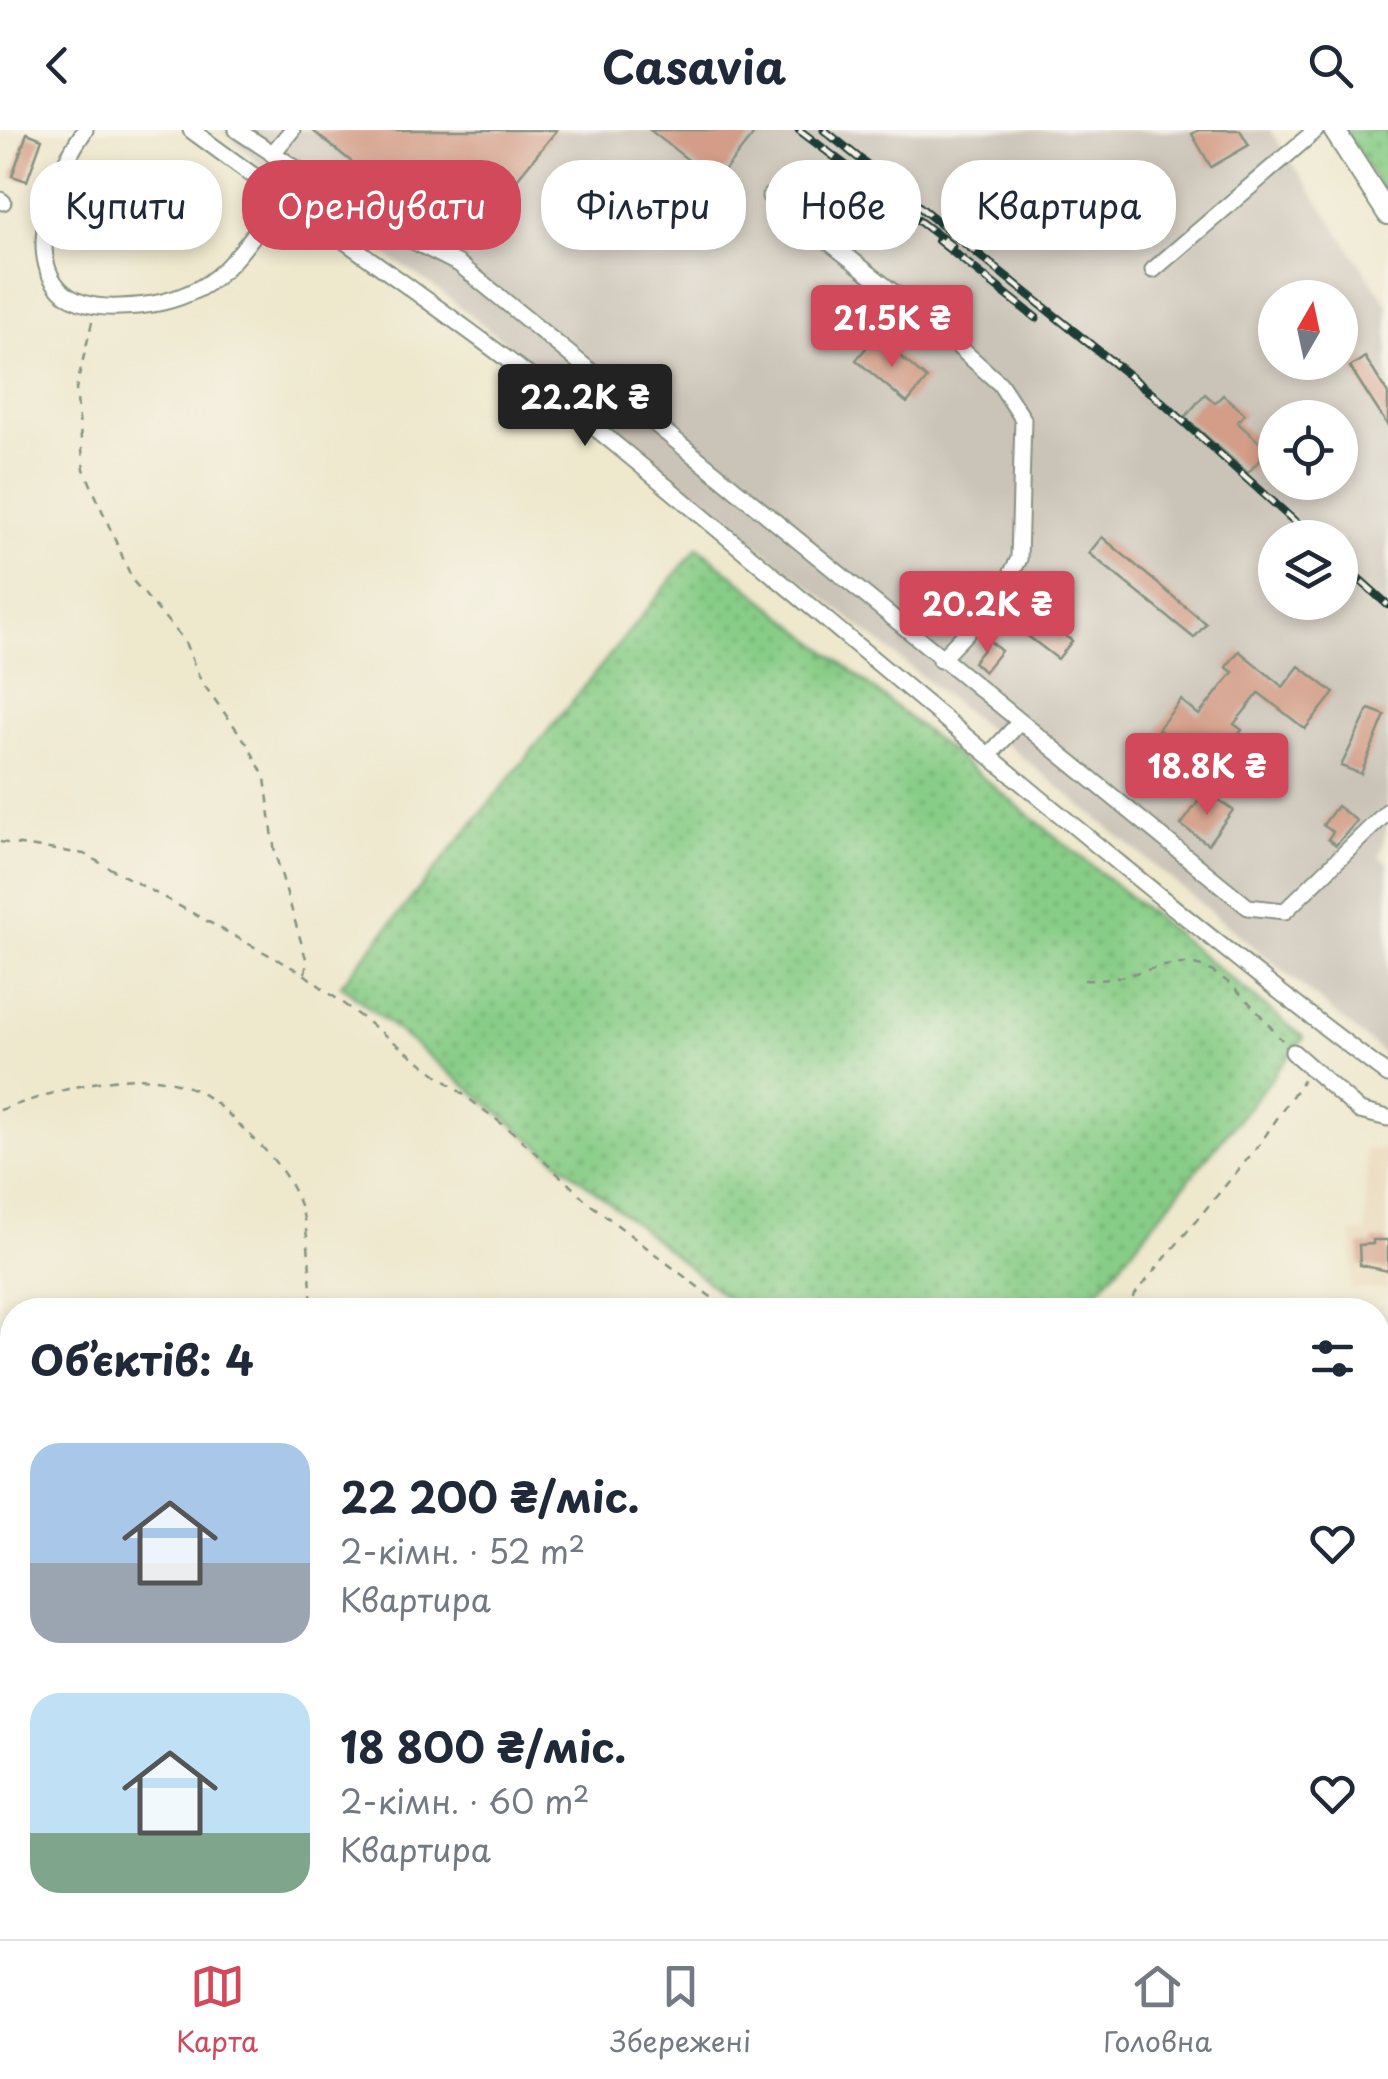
<!DOCTYPE html>
<html lang="uk">
<meta charset="utf-8">
<style>
:root{--surface:#fff;--page:#f6f6f7;--text:#1f2937;--muted:#747a83;--line:#e0e1e3;--accent:#d1495b}
body{margin:0;font-family:"Playpen Sans",sans-serif;background:var(--page);color:var(--text);height:100vh;display:flex;flex-direction:column;font-size:38px;white-space:nowrap}
*{box-sizing:border-box;margin:0}
p{font-size:32px;color:var(--muted)}
.icon{flex:none;width:55px;height:55px;fill:none;stroke:currentColor;stroke-width:2;stroke-linecap:round;stroke-linejoin:round}
.map{position:relative;flex:1;overflow:hidden}
.drawer{position:absolute;left:0px;top:1168px;width:1390px;height:642px;display:flex;flex-direction:column;background:var(--surface);border-radius:40px 40px 0 0;box-shadow:0 5px 15px #0003}
.drawer>*{flex:none}
.guide{position:absolute;left:30px;top:30px;width:1330px;height:90px;display:flex;gap:20px}
.needle{width:65px;rotate:9deg}
.fabs{position:absolute;left:1258px;top:150px;display:grid;gap:20px}
.fabs a{display:grid;place-items:center;width:100px;height:100px;border-radius:50%;background:var(--surface);box-shadow:0 5px 15px #0003;font-size:50px}
.price{position:absolute;translate:-50% -85px;padding:0 22px;border-radius:10px;background:var(--accent);color:#fff;font-size:32px;line-height:65px;filter:drop-shadow(0 2px 5px #0008)}
.price::after{content:'';position:absolute;left:50%;top:60px;width:30px;height:22px;margin-left:-15px;background:inherit;clip-path:polygon(0 0,100% 0,50% 100%)}
.price.current{background:#222;color:#fff}
ul{padding:0;list-style:none}
li{display:flex;align-items:center;gap:30px;height:250px;padding:0 30px}
li span{display:grid;place-items:center;flex:none;width:280px;height:200px;border-radius:30px;color:#555}
li>.icon{margin-inline-start:auto}
span .icon{width:120px;height:120px;fill:#fffc;stroke-width:1}
li b{font-size:42px}
h2{display:flex;justify-content:space-between;align-items:center;height:120px;padding:0 30px;font-size:42px}
.chip{padding:0 35px;border-radius:40px;background:var(--surface);box-shadow:0 5px 15px #0003;font-size:35px;line-height:90px}
.chip.current{background:var(--accent);color:#fff}
header{display:flex;justify-content:space-between;align-items:center;height:130px;padding:0 30px;background:var(--surface);font-size:45px;font-weight:700}
.menu{display:flex;justify-content:space-around;align-items:center;height:140px;border-top:2px solid var(--line);background:var(--surface);font-size:28px;color:var(--muted)}
.menu a{display:grid;justify-items:center;gap:5px}
.menu .current{color:var(--accent)}
.map>svg:first-child{display:block}
</style>
<header><svg class="icon" aria-label="back" viewBox="0 0 24 24"><path d="M15 5l-7 7 7 7"/></svg>Casavia<svg class="icon" aria-label="search" viewBox="0 0 24 24"><circle cx="10" cy="10" r="6"/><path d="M15 15l6 6"/></svg></header>
<div class="map">
<svg width="1388" height="1809" viewBox="0 0 1388 1809">
<defs>
<pattern id="grass-dots" width="8" height="8" patternUnits="userSpaceOnUse" patternTransform="scale(2.5)"><rect width="8" height="8" fill="#88cd87"/><path d="M2 2h.1M6 6h.1" fill="none" stroke="#6fa86f" stroke-width="1.8" stroke-linecap="round"/></pattern>
<pattern id="forest-crowns" width="20" height="18" patternUnits="userSpaceOnUse" patternTransform="scale(2.5)"><rect width="20" height="18" fill="#6eb074"/><path d="M2 6a3 3 0 1 1 6 0M12 15a3 3 0 1 1 6 0" fill="none" stroke="#5a9060"/></pattern>
</defs>
<rect width="100%" height="100%" fill="#f7f3e8"/>
<filter id="ink" filterUnits="userSpaceOnUse"><feTurbulence type="fractalNoise" baseFrequency=".01" numOctaves="2"/><feDisplacementMap in="SourceGraphic" scale="20" xChannelSelector="R" yChannelSelector="G"/><feConvolveMatrix kernelMatrix="1 2 1 2 8 2 1 2 1" color-interpolation-filters="sRGB"/></filter>
<filter id="wash" filterUnits="userSpaceOnUse"><feTurbulence type="fractalNoise" baseFrequency=".0048" numOctaves="4" result="noise"/><feDisplacementMap in="SourceGraphic" scale="40" xChannelSelector="R" yChannelSelector="G"/><feGaussianBlur stdDeviation="2.25" result="paint"/><feColorMatrix in="noise" values="0 0 0 0 0 0 0 0 0 0 0 0 0 0 0 0 0 1.4 0 .05"/><feComposite in="paint" operator="in"/></filter>
<g filter="url(#wash)">
<rect width="100%" height="100%" fill="#eee8cd"/>
<polygon fill="#ead9ba" points="1366,1020 1388,1020 1388,1159 1352,1159 1352,1103 1366,1103"/>
<path fill="#cac3b8" fill-rule="evenodd" d="M222,0H1270L1388,175V689L1380,727L1388,733V927L1010,617L439,160L297,66ZM1275,168H1340V232H1275ZM1275,288H1340V352H1275ZM1275,408H1340V472H1275Z"/>
<g fill="url(#grass-dots)" stroke="#54855e" stroke-width="2.5">
<polygon points="1343,0 1388,0 1388,69"/>
<polygon points="698,417 1304,908 1083,1180 742,1180 341,855"/>
</g>
<polygon fill="url(#forest-crowns)" stroke="#467654" stroke-width="2.5" points="0,1732 12,1741 12,1798 84,1798 97,1809 0,1809"/>
<g id="blocks">
<g fill="#d39d87">
<polygon points="312,0 557,0 460,119"/>
<polygon points="650,0 746,0 753,5 702,69 687,58 701,40"/>
<polygon points="1199,0 1240,0 1249,15 1211,37 1192,4"/>
<polygon points="27,3 42,9 27,51 12,46"/>
<polygon points="876,206 927,249 907,273 856,230"/>
<polygon points="1365,227 1388,264 1388,296 1350,237"/>
<polygon points="1205,264 1215,273 1223,265 1245,284 1237,292 1268,320 1248,343 1185,287"/>
<polygon points="1102,407 1206,494 1194,508 1089,423"/>
<polygon points="1030,479 1072,511 1058,529 1016,497"/>
<polygon points="990,511 1001,521 984,542 973,532"/>
<polygon points="1239,521 1283,557 1299,536 1334,563 1305,599 1259,563 1234,594 1242,600 1217,632 1183,605 1176,613 1158,599 1181,570 1199,585 1233,542 1226,537"/>
<polygon points="1369,579 1385,585 1361,644 1341,636"/>
<polygon points="1206,661 1233,680 1208,714 1181,695"/>
<polygon points="1337,676 1357,691 1336,715 1328,709 1333,702 1323,695"/>
<polygon points="1373,1110 1388,1110 1388,1141 1360,1135 1359,1115 1373,1114"/>
</g>
</g>
</g>
<g filter="url(#ink)">
<use href="#blocks" fill-opacity="0" stroke="#869280" stroke-width="2.5"/>
<g fill="none" stroke-linecap="round" stroke-linejoin="round">
<defs>
<g id="minor">
<path d="M85,0C44,58 5,182 120,177C150,176 173,172 200,158C233,140 259,96 282,67"/>
<path d="M191,0C331,104 475,199 610,310C869,522 1121,744 1388,945"/>
<polyline points="237,0 387,98 459,134 1248,777 1285,781 1388,681"/>
<polyline points="272,24 292,0"/>
<polyline points="770,66 930,191 1000,254 1023,289 1019,429 996,472 940,530"/>
<polyline points="0,70 3,72"/>
<polyline points="1153,140 1316,0"/>
<polyline points="991,623 1018,594"/>
<polyline points="1293,922 1360,981 1388,988"/>
</g>
<polyline id="major" points="1334,0 1388,84"/>
</defs>
<use href="#minor" stroke="#869280" stroke-width="19"/>
<use href="#major" stroke="#869280" stroke-width="24"/>
<g stroke="#869280" stroke-width="2.5" stroke-dasharray="8 8" stroke-linecap="butt">
<polyline points="92,192 76,259 84,339 133,451 184,510 201,551 248,615 265,648 275,723 307,832 305,843"/>
<polyline points="0,712 84,724 304,844 513,1002 590,1074 728,1180"/>
<path d="M1084,850C1122,852 1149,835 1184,834C1223,833 1258,884 1282,910"/>
<path d="M0,980C56,962 135,932 193,959C215,969 234,990 252,1007C276,1030 296,1055 304,1089C310,1118 310,1150 312,1180"/>
<polyline points="1122,1180 1259,1015 1303,950"/>
<polyline points="1378,1339 1388,1338"/>
<polyline points="1378,1561 1388,1570"/>
<polyline points="0,1646 12,1656"/>
<polyline points="0,1691 12,1702"/>
<polyline points="130,1798 144,1809"/>
<polyline points="180,1798 194,1809"/>
<polyline points="496,1798 508,1809"/>
<polyline points="647,1798 656,1809"/>
<polyline points="806,1798 814,1809"/>
<polyline points="853,1798 858,1809"/>
<polyline points="935,1798 945,1809"/>
<polyline points="1189,1798 1194,1809"/>
<polyline points="185,1809 203,1798"/>
<polyline points="982,1809 997,1798"/>
</g>
<use href="#minor" stroke="#fff" stroke-width="15"/>
<use href="#major" stroke="#fff" stroke-width="20"/>
<defs>
<g id="rail">
<polyline points="799,0 952,116"/>
<polyline points="824,0 1162,272 1313,408"/>
<polyline points="938,110 1036,188"/>
<polyline points="1340,432 1388,475"/>
</g>
</defs>
<use href="#rail" stroke="#1f3d34" stroke-width="9"/>
<use href="#rail" stroke="#f7f3e8" stroke-width="5" stroke-dasharray="15" stroke-linecap="butt"/>
</g>
</g>
</svg>
<div class="fabs">
<a><svg class="needle" viewBox="-14 -14 28 28"><path d="M0-13l5 13h-10z" fill="#e53935"/><path d="M0 13l5-13h-10z" fill="#747a83"/></svg></a>
<a><svg class="icon" aria-label="locate" viewBox="0 0 24 24"><circle cx="12" cy="12" r="6"/><path d="M12 2v4M12 18v4M2 12h4M18 12h4"/></svg></a>
<a><svg class="icon" aria-label="layers" viewBox="0 0 24 24"><path d="M12 4l9 5-9 5-9-5zM3 14l9 5 9-5"/></svg></a>
</div>
<b class="price" style="left:892px;top:240px">21.5K ₴</b>
<b class="price current" style="left:585px;top:319px">22.2K ₴</b>
<b class="price" style="left:987px;top:526px">20.2K ₴</b>
<b class="price" style="left:1207px;top:688px">18.8K ₴</b>
<div class="guide">
<a class="chip">Купити</a>
<a class="chip current">Орендувати</a>
<a class="chip">Фільтри</a>
<a class="chip">Нове</a>
<a class="chip">Квартира</a>
</div>
<section class="drawer">
<h2>Об’єктів: 4<svg class="icon" aria-label="filters" viewBox="0 0 24 24"><path d="M4 7h16M4 17h16"/><circle cx="9" cy="7" r="2"/><circle cx="15" cy="17" r="2"/></svg></h2>
<ul>
<li><span style="background:linear-gradient(#a9c7e8 60%,#9aa5b1 0)"><svg class="icon" aria-label="home" viewBox="0 0 24 24"><path d="M3 11l9-7 9 7M6 9v11h12V9"/></svg></span><div><b>22 200 ₴/міс.</b><p>2-кімн. · 52 m²</p><p>Квартира</p></div><svg class="icon" aria-label="heart" viewBox="0 0 24 24"><path d="M12 20l-8-8c-3-5 5-10 8-4 3-6 11-1 8 4z"/></svg></li>
<li><span style="background:linear-gradient(#bfe0f5 70%,#7fa58c 0)"><svg class="icon" aria-label="home" viewBox="0 0 24 24"><path d="M3 11l9-7 9 7M6 9v11h12V9"/></svg></span><div><b>18 800 ₴/міс.</b><p>2-кімн. · 60 m²</p><p>Квартира</p></div><svg class="icon" aria-label="heart" viewBox="0 0 24 24"><path d="M12 20l-8-8c-3-5 5-10 8-4 3-6 11-1 8 4z"/></svg></li>
</ul>
</section>
</div>
<nav class="menu">
<a class="current"><svg class="icon" aria-label="map" viewBox="0 0 24 24"><path d="M3 6l6-2 6 2 6-2v14l-6 2-6-2-6 2zM9 4v14M15 6v14"/></svg>Карта</a>
<a><svg class="icon" aria-label="saved" viewBox="0 0 24 24"><path d="M7 4h10v16l-5-4-5 4z"/></svg>Збережені</a>
<a><svg class="icon" aria-label="home" viewBox="0 0 24 24"><path d="M3 11l9-7 9 7M6 9v11h12V9"/></svg>Головна</a>
</nav>
